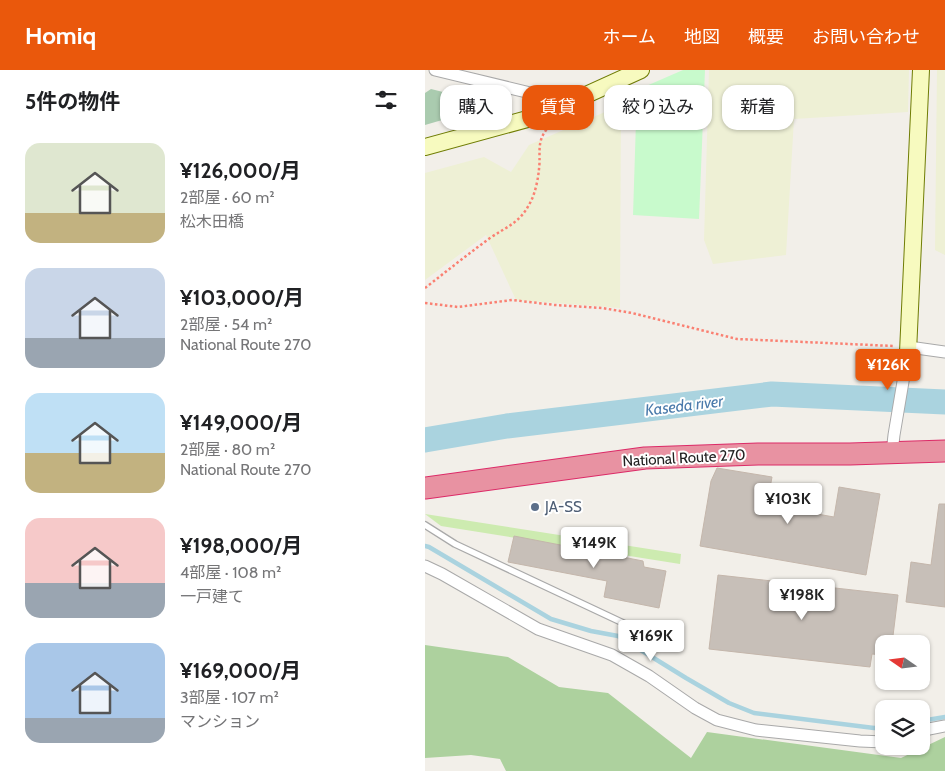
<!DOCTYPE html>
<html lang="ja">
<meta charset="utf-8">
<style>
:root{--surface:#fff;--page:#f6f6f6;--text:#202124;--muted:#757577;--accent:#ea580c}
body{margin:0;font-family:Cabin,"Noto Sans JP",sans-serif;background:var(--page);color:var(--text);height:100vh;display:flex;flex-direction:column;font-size:19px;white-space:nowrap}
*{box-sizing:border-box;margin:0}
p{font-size:16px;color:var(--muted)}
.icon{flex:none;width:28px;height:28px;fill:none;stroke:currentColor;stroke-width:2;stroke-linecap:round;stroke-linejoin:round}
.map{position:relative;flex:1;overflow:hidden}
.panel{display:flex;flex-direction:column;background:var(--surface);width:425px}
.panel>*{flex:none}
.guide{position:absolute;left:15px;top:15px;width:430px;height:45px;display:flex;gap:10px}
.needle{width:32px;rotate:284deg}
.buttons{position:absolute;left:450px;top:565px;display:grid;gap:10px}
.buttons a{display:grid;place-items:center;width:55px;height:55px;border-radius:10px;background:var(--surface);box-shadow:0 1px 4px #0004;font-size:25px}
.price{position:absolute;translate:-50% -42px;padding:0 11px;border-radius:5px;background:#fff;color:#222;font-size:16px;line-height:32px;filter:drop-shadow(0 1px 2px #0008)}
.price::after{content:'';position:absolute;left:50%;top:30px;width:15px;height:11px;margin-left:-8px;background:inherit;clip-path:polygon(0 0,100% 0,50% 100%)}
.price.on{background:var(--accent);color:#fff}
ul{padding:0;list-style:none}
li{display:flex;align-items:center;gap:15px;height:125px;padding:0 25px}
li span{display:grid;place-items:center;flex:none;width:140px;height:100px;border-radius:15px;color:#555}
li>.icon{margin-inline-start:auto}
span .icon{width:60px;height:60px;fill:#fffc;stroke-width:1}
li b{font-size:21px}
h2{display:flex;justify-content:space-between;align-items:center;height:60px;padding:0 25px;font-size:21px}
.tag{padding:0 18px;border-radius:15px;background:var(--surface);box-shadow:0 1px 4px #0004;font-size:18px;line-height:45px}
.tag.on{background:var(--accent);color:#fff}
header{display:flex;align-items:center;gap:30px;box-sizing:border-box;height:70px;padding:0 25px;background:var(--accent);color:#fff}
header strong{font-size:24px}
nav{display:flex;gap:28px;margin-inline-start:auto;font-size:18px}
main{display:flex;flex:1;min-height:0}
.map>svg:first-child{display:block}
</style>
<header>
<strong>Homiq</strong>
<nav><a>ホーム</a><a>地図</a><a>概要</a><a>お問い合わせ</a></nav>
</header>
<main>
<section class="panel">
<h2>5件の物件<svg class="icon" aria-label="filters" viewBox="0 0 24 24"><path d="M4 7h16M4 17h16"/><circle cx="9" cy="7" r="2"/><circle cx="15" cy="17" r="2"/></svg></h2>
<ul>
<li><span style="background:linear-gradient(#dfe7d0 70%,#c2b280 0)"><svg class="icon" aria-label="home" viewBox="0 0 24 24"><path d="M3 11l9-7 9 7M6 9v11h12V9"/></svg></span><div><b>¥126,000/月</b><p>2部屋 · 60 m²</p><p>松木田橋</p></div></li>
<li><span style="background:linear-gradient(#c9d6e8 70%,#9aa5b1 0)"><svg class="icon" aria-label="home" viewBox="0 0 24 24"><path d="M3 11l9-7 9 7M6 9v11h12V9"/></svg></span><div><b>¥103,000/月</b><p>2部屋 · 54 m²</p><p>National Route 270</p></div></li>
<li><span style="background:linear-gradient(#bfe0f5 60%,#c2b280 0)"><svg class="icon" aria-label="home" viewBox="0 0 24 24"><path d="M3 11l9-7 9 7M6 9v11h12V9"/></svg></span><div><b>¥149,000/月</b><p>2部屋 · 80 m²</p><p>National Route 270</p></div></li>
<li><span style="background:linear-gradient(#f6c9c9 65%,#9aa5b1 0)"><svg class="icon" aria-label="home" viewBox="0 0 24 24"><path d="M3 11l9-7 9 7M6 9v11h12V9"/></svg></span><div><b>¥198,000/月</b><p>4部屋 · 108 m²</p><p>一戸建て</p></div></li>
<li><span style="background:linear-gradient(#a9c7e8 75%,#9aa5b1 0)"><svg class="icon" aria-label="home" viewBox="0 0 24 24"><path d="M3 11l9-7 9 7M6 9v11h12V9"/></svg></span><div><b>¥169,000/月</b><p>3部屋 · 107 m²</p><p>マンション</p></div></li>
</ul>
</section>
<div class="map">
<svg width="520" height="701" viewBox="0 0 520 701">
<rect width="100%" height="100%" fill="#f2efe9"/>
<g fill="#eef0d5">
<polygon points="284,0 484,0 483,42 369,49 361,185 288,194 279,170"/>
<polygon points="512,0 520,0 520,185 510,180"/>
<polygon points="196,35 195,238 91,230 61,165 0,210 0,103 59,87 86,102 104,75"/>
</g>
<polygon fill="#cdebb0" points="0,444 256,484 255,494 16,456"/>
<polygon fill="#add19e" points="0,575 83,587 134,617 183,623 266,688 282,662 476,688 520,667 520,701 81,701 75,689 46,685 0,688"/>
<polygon fill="#aacbaf" points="6,19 34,26 31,46 0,55 0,23"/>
<polygon fill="#c8facc" points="258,0 280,0 274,149 208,145 212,20"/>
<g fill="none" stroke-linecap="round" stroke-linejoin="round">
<g stroke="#aad3df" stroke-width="4.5">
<polyline points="0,476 4,477 126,549 166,561 193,566 261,608 304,633 329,643 449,658 459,657"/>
<polyline points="496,651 520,647"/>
</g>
<polyline stroke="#aad3df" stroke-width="25" points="0,370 82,356 347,324 520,332"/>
</g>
<g fill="#c7bfb8" stroke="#c4b6ab">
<polygon points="292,398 347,407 342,435 409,447 414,417 455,424 441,505 275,476 286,411"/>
<polygon points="514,434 520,434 520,537 481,532 486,492 506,495"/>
<polygon points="89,466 218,491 219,497 241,501 234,538 179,527 182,511 83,492"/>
<polygon points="293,505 473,525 467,574 459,574 459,585 447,584 445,597 284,579"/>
</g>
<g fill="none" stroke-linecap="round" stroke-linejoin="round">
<defs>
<polyline id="lane" points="0,455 30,474 211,559"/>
<g id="street">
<polyline points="10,0 118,26 138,35"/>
<polyline points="484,277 520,282"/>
<polyline points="467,383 469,365 483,282"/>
<polyline points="0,496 17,504 113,559 187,585 224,606 270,638 292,650 331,660 435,671 459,672"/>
<polyline points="496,662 504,659 520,656"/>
</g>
<g id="secondary">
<polyline points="0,77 117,45 216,0"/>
<polyline points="483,282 496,0"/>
</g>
<polyline id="highway" points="0,418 220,388 333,384 425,384 520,381"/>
</defs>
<use href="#lane" stroke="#a9a9a9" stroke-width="8"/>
<use href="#street" stroke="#a9a9a9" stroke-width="13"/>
<use href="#secondary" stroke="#707d05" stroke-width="18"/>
<use href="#highway" stroke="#dc2a67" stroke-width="23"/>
<g stroke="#fa8072" stroke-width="2.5" stroke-dasharray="2.5 2.5" stroke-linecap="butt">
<path d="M0,218C22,201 43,184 65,168C81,157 95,153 105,133C110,124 113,110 114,99C116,84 111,72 122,59"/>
<polyline points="0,233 33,237 87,230 130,235 177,238 207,243 312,269 469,276"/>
</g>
<use href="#lane" stroke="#fff" stroke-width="5.5"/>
<use href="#street" stroke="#fff" stroke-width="11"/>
<use href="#secondary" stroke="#f7fabf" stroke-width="16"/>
<use href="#highway" stroke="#e892a2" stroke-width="21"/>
</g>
<circle fill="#5c6f8a" stroke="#fff" stroke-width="2" cx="110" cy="437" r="5"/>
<g text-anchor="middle" stroke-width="4" stroke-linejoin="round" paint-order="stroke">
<g font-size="15" fill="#222" stroke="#fff">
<text transform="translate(259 388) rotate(-3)" y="5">National Route 270</text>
</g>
<g font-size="15" fill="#4e5e75" stroke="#fff" text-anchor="start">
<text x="120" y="442">JA-SS</text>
</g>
<g font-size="16" font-style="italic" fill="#4a7aab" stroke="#fff">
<text transform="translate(259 335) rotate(-7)" y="6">Kaseda river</text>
</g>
</g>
</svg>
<div class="buttons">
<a><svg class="needle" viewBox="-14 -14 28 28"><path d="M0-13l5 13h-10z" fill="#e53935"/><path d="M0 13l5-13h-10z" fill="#757577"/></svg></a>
<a><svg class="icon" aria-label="layers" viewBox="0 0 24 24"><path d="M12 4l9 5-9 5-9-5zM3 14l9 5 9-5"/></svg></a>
</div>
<b class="price on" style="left:463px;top:321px">¥126K</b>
<b class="price" style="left:363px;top:455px">¥103K</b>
<b class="price" style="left:169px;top:499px">¥149K</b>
<b class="price" style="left:377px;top:551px">¥198K</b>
<b class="price" style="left:226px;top:592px">¥169K</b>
<div class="guide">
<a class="tag">購入</a>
<a class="tag on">賃貸</a>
<a class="tag">絞り込み</a>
<a class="tag">新着</a>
</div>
</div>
</main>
